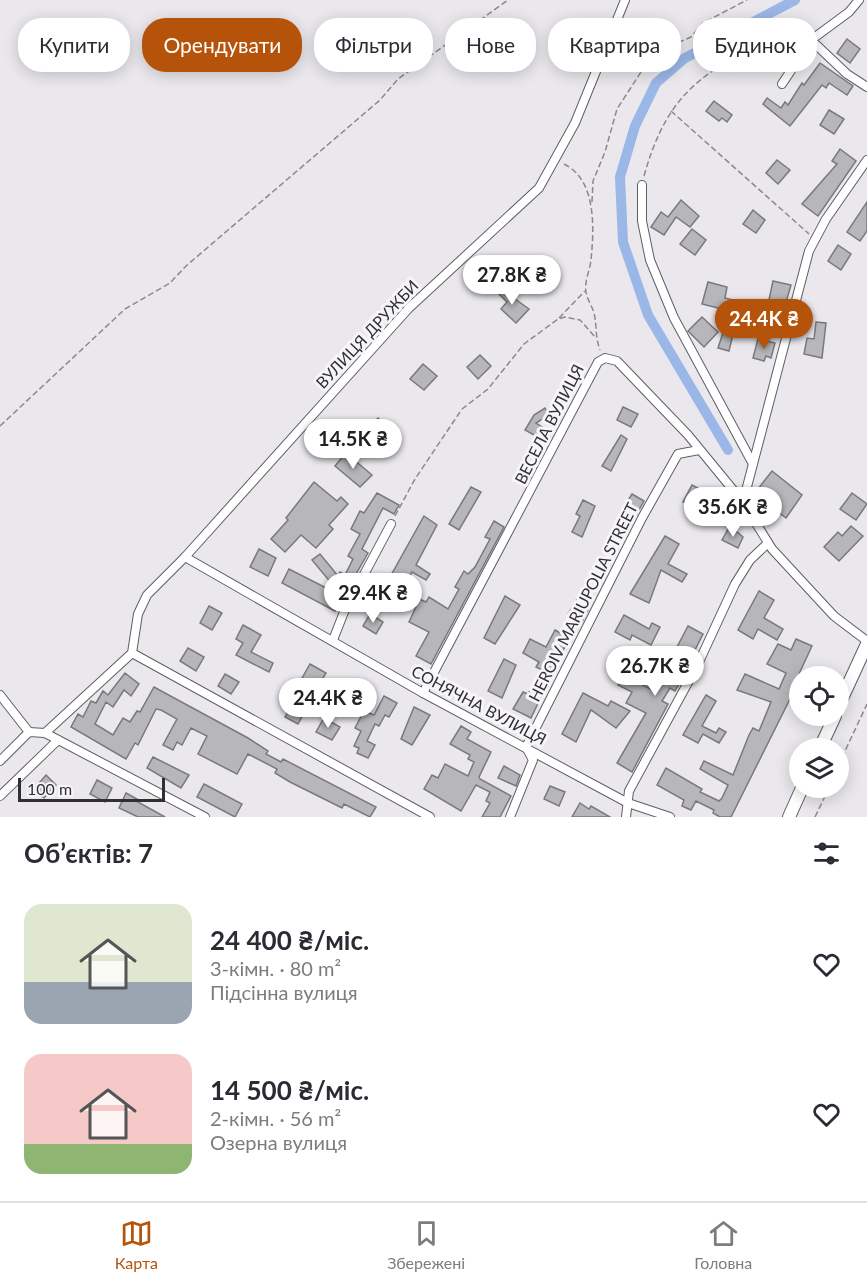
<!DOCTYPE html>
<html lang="uk">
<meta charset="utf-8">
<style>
:root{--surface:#fff;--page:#f7f7f7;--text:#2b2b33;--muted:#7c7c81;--line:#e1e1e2;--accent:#b45309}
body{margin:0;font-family:Lato,sans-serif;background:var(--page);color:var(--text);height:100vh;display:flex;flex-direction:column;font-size:22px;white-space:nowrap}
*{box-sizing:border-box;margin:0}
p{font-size:20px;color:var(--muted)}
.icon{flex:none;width:33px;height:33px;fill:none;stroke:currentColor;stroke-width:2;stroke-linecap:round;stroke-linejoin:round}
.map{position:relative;height:817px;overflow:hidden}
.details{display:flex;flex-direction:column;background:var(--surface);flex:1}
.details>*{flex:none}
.guide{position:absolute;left:18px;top:18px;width:831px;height:54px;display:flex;gap:12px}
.controls{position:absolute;left:789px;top:666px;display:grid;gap:12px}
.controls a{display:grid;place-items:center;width:60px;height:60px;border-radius:50%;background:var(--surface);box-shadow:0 3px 15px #0003;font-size:30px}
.scale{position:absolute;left:18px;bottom:15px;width:147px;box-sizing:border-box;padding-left:6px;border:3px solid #303031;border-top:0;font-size:16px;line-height:21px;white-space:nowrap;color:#303031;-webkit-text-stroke:4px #f7f5f9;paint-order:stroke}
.price{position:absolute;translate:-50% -51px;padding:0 14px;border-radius:21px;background:#fff;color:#222;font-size:20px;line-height:39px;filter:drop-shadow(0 2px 3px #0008)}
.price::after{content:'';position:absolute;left:50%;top:36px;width:18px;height:14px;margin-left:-9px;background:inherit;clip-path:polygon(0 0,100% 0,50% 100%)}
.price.on{background:var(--accent);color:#fff}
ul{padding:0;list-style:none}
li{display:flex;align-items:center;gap:18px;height:150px;padding:0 24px}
li span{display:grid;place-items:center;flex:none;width:168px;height:120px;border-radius:18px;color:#555}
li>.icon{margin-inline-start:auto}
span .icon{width:72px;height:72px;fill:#fffc;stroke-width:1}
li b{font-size:26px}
h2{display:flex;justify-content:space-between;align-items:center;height:72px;padding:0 24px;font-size:26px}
.pill{padding:0 21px;border-radius:24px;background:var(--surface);box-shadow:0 3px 15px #0003;font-size:21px;line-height:54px}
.pill.on{background:var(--accent);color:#fff}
.tabs{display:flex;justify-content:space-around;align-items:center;height:84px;border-top:2px solid var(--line);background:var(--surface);font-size:16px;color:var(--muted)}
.tabs a{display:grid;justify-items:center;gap:3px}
.tabs .on{color:var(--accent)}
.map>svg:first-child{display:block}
</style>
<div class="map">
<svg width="867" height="817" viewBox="0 0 867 817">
<rect width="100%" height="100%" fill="#eae8ec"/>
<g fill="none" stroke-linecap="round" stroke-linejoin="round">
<polyline stroke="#9bb7e8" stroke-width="10" points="728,450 648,315 623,242 620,177 635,126 656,83 685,58 795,0"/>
</g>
<g fill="#b7b7bb" stroke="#79797d" stroke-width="1.5">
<polygon points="847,39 860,49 850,63 837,53"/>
<polygon points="820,63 853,86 847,95 829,83 826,88 822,85 790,126 763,104 767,98 781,108 785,102 788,105 802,83 804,85"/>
<polygon points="714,101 732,115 727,122 722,118 719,121 706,111"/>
<polygon points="829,110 844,119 834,134 820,125"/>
<polygon points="840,149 856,161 818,216 802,204 837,164 832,161"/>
<polygon points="777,160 790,170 778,184 766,173"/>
<polygon points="681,200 699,216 690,227 676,217 664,235 651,227 661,212 668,217"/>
<polygon points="867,202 867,231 860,241 847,232"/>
<polygon points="753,210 765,220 756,233 743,224"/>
<polygon points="692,229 706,240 695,255 680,244"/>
<polygon points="838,245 851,254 841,270 828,261"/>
<polygon points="773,281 791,285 779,326 763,322 764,316 741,311 739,318 737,317 729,351 718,348 730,311 702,304 708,282 727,287 725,298 767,309"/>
<polygon points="497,286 529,309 516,323 501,309 507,302 494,289"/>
<polygon points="702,317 718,332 704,347 688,331"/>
<polygon points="816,322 826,323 822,358 804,354 807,338 814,339"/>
<polygon points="758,339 775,343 771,358 766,356 764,361 753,358"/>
<polygon points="480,355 491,366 478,379 467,367"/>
<polygon points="423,364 437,376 424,390 410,379"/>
<polygon points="623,407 638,414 631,427 617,420"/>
<polygon points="545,408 549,415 536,423 542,427 536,436 525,430 534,415"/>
<polygon points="378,418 391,431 379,442 367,429"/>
<polygon points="621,435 627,439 611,471 602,466"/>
<polygon points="346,453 372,475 360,487 335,466"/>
<polygon points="772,471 802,495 786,518 754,494"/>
<polygon points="314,482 337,501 341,497 348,504 329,525 333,529 316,548 301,535 285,552 271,539 288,520 286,518"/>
<polygon points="692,485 709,494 707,499 720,507 715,515 702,507 700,511 683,502"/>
<polygon points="471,487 481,492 459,530 449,524"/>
<polygon points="377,493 399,505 394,514 383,508 362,549 368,553 335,611 282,583 289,569 342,596 312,560 320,554 338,576 340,572 345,575 353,559 348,556 360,534 351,529 360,511 364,513"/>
<polygon points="852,493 867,504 856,520 840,509"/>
<polygon points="632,494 644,501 635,517 622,510"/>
<polygon points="583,500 595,506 582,537 572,532 580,516 576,514"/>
<polygon points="424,516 437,525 416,565 430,574 426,580 412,572 400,595 385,586"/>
<polygon points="494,521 504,527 431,664 416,656 429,632 409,622 416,607 402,601 406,593 426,602 429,597 448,609 459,589 455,587 464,571 468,574 475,567 490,539 485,537"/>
<polygon points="730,526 743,537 738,548 722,540"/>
<polygon points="851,526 863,536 839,561 824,547 838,532 842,536"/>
<polygon points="665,536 679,544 668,564 687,574 682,582 661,570 649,603 630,594"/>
<polygon points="259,549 276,558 268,576 250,567"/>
<polygon points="759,591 774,600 764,618 783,629 777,640 758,629 753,639 738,630"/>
<polygon points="505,596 520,605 495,644 484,638"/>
<polygon points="577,599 590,606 582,622 568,614"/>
<polygon points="209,606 222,613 212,630 200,623"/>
<polygon points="370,614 383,622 376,634 363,626"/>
<polygon points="624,615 649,629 652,623 660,627 651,645 632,635 630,640 615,632"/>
<polygon points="243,625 261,635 251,652 273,663 269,672 236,655 243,643 236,639"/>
<polygon points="688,626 703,634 687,666 683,664 675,679 680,682 675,691 670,688 662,701 668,704 632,772 617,763 646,713 626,703 632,692 618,685 627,668 635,672 632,679 654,691"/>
<polygon points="555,630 569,638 531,718 513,709 523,692 528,694 542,670 536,667 539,662 523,653 530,639 546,647"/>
<polygon points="796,639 812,646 799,674 802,675 731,817 720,817 713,813 714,810 696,801 691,810 682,806 684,800 657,785 666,768 702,789 700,792 719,801 722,798 728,785 700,769 704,761 733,775 749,735 753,728 759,731 771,702 737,690 745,674 779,689 786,673 767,664 778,644 791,650"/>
<polygon points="188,648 204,657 196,671 180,661"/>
<polygon points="504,659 516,665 502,698 488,691"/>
<polygon points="310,664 326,673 317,688 301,680"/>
<polygon points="125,673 139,684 131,696 124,690 113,707 106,702 95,724 113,735 123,718 130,722 137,711 140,712 154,687 248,738 268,751 266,754 281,762 283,759 376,807 370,817 344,804 342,808 290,782 275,773 277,769 248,754 237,774 198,754 207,736 191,728 182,745 177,742 173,750 163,745 177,719 161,710 156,709 138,745 135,743 126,759 71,727 78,714 83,717 91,701 96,703 103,691 108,695"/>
<polygon points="225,674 239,682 231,694 218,686"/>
<polygon points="583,693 608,706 611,701 630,711 616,728 591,710 576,742 562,734"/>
<polygon points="706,695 716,701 702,726 716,733 719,728 726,732 719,743 703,734 698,743 683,735"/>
<polygon points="384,696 397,703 389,717 385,715 379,726 375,724 367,741 375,745 368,758 357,753 359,748 354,746 361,731 355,728 364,711 374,715"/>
<polygon points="294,702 306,709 298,724 285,717"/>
<polygon points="414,707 430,715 412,745 401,739"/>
<polygon points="324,718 340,727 332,740 316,732"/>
<polygon points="461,726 471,732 467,739 491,752 479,777 480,779 511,796 500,817 482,817 490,803 486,801 490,792 476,785 461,811 424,789 432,775 438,778 445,764 468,776 474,762 468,759 470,755 450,744"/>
<polygon points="153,757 189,775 181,788 147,768"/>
<polygon points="504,766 520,775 516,786 498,778"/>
<polygon points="46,775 56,785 44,798 34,789"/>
<polygon points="97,780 112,788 105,802 90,794"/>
<polygon points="204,784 242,804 235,817 197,797"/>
<polygon points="550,786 565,792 559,806 544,799"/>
<polygon points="126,793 137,799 136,801 165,817 138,817 119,808"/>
<polygon points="580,803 589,809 591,806 610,817 572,817"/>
</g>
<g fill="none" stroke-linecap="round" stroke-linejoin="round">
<defs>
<g id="minor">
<polyline points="811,40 847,74 867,87"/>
<polyline points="782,84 811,40 849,12 859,0"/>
<polyline points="642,185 642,221 650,260 674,318 753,464"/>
<polyline points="743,502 809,251 826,219 867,160"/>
<polyline points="185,557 423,693 628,803 670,817"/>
<polyline points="333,640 344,612 391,524"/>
<polyline points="132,653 430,817"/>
<polyline points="423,693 598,362 605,358 617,361 688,435 743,502 772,549 834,616 867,641"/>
<polyline points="0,695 29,732"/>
<polyline points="45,733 132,653 138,614 147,595 185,557 409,308 539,188 575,123 625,0"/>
<polyline points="0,761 29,732 45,733 205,817"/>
<polyline points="0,796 58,740"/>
<polyline points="510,817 533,760 526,747 642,518 678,454 699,450"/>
<polyline points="626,817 629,791 698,664 735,584 750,560 767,544"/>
</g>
<g id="secondary">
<polyline points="838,707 867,644"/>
<polyline points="820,748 835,716"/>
<polyline points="789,817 802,788"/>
</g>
</defs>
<use href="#minor" stroke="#5f5e61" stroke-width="10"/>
<use href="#secondary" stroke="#5f5e61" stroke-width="14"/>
<g stroke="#8a898b" stroke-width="1.5" stroke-dasharray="6 3" stroke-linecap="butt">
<polyline points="671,111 809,234"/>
<path d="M564,164C597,180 594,229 591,260C590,270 584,282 586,292C587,299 592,306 594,313C597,326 595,337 600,350"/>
<path d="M644,176C662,112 688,78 750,51C767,44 780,38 799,39"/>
<polyline points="592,202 593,181 605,152 617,109 641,72 670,46 691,37 703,23 747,0"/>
<polyline points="559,318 585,291"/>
<polyline points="0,426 125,309 170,283 186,266 380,100 398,79 508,0"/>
<polyline points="395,516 415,479 462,409 488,389 524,344 558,319 565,317 580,320 595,337"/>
<polyline points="838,766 867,704"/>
<polyline points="815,817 829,788"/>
</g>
<use href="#minor" stroke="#fff" stroke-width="8"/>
<use href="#secondary" stroke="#fff" stroke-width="12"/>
</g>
<g text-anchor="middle" stroke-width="6" stroke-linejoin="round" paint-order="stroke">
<g font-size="16" fill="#303031" stroke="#f7f5f9">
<text transform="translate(367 334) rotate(-47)" y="6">ВУЛИЦЯ ДРУЖБИ</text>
<text transform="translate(549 424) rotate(-63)" y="6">ВЕСЕЛА ВУЛИЦЯ</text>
<text transform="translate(583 602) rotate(-63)" y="6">HEROIV MARIUPOLIA STREET</text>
<text transform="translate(479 705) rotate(28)" y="6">СОНЯЧНА ВУЛИЦЯ</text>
</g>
</g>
</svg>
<div class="controls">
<a><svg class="icon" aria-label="locate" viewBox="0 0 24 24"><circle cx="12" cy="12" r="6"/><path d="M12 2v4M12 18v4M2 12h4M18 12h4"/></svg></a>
<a><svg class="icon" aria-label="layers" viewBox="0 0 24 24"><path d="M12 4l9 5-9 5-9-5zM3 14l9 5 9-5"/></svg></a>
</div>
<div class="scale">100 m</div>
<b class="price" style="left:512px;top:306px">27.8K ₴</b>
<b class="price on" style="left:764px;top:350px">24.4K ₴</b>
<b class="price" style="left:353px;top:470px">14.5K ₴</b>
<b class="price" style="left:733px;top:538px">35.6K ₴</b>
<b class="price" style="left:373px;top:624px">29.4K ₴</b>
<b class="price" style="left:655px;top:697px">26.7K ₴</b>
<b class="price" style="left:328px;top:729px">24.4K ₴</b>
<div class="guide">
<a class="pill">Купити</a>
<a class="pill on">Орендувати</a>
<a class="pill">Фільтри</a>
<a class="pill">Нове</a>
<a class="pill">Квартира</a>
<a class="pill">Будинок</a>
</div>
</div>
<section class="details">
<h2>Об’єктів: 7<svg class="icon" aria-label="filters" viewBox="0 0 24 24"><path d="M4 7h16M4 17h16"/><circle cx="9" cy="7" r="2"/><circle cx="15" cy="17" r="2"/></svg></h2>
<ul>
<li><span style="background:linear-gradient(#dfe7d0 65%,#9aa5b1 0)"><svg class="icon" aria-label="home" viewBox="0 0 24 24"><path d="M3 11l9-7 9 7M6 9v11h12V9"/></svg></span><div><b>24 400 ₴/міс.</b><p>3-кімн. · 80 m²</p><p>Підсінна вулиця</p></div><svg class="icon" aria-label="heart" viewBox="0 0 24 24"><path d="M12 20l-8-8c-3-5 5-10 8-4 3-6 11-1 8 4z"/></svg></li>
<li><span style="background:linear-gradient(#f6c9c9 75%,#8fb573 0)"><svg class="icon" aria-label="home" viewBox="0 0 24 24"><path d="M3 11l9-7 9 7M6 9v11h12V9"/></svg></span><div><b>14 500 ₴/міс.</b><p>2-кімн. · 56 m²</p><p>Озерна вулиця</p></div><svg class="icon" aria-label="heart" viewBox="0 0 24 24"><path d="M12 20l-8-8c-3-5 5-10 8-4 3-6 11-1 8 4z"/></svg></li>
</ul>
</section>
<nav class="tabs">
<a class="on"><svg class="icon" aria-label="map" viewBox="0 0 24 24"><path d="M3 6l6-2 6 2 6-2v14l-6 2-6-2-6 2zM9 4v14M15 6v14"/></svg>Карта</a>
<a><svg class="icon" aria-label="saved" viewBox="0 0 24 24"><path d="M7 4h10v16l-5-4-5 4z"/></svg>Збережені</a>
<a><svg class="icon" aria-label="home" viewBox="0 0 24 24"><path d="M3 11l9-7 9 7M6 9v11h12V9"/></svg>Головна</a>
</nav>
